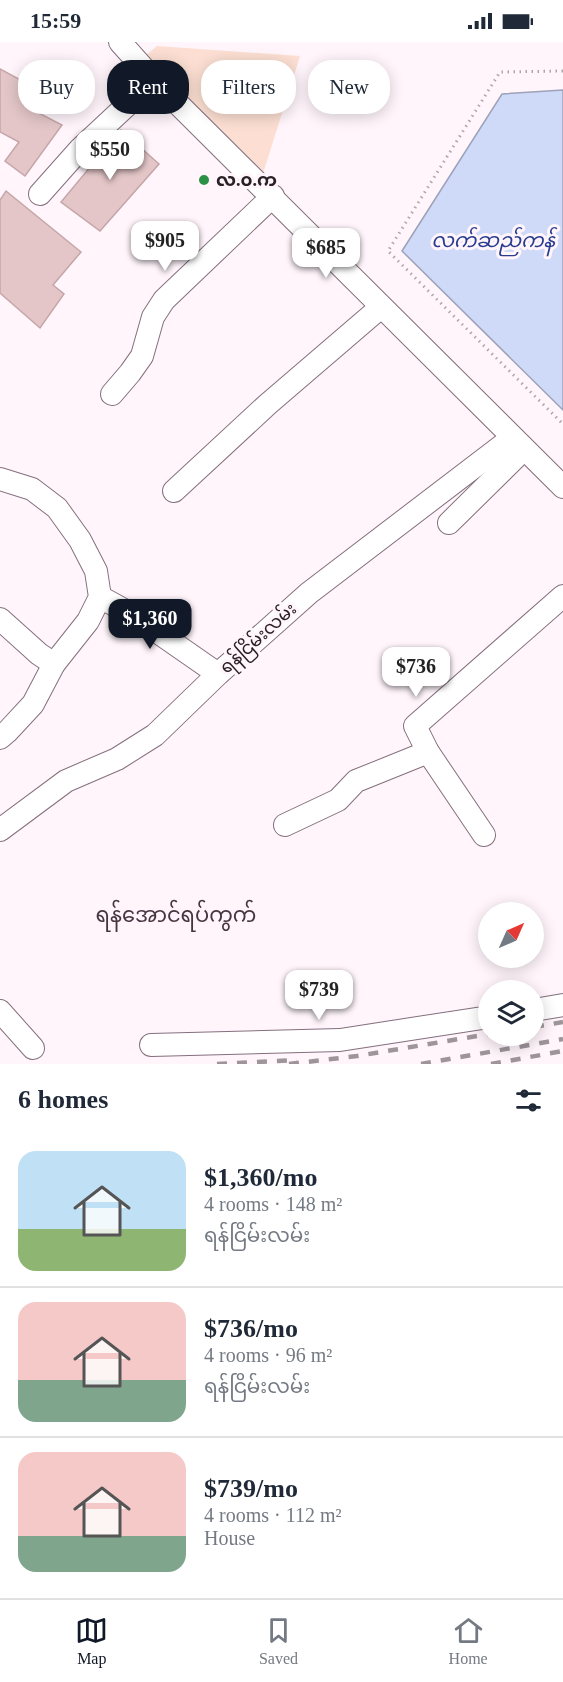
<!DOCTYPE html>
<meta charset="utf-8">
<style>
:root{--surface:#fff;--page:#f2f2f3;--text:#1f2937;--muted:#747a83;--line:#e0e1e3;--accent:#111827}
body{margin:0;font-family:"Times New Roman","Noto Sans Myanmar",serif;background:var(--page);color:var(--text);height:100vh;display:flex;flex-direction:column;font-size:22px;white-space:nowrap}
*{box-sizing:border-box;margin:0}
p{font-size:20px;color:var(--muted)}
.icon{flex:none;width:33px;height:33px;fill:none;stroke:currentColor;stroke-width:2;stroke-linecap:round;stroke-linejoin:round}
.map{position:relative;height:1022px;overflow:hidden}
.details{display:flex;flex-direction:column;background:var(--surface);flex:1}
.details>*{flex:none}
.hud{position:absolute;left:18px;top:18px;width:528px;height:54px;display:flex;gap:12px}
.needle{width:39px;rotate:45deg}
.buttons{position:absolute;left:478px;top:860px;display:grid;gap:12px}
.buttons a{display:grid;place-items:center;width:66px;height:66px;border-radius:50%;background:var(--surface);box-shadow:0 3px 15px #0003;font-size:30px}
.price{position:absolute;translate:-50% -51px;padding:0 14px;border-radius:12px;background:#fff;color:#222;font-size:20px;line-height:39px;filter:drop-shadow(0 2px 3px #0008)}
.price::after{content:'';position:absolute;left:50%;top:36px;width:18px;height:14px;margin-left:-9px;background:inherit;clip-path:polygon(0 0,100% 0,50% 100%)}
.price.on{background:var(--accent);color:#fff}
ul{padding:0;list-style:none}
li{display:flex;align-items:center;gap:18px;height:150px;padding:0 18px}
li+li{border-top:2px solid var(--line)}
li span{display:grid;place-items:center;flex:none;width:168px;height:120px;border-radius:18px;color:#555}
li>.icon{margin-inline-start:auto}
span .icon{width:72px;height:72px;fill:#fffc;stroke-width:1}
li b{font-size:26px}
h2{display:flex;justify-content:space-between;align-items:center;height:72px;padding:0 18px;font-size:26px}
.chip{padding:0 21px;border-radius:24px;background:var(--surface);box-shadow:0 3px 15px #0003;font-size:21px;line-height:54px}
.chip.on{background:var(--accent);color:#fff}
.status{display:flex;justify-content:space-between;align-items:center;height:42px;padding:0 30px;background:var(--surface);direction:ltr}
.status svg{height:16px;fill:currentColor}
.tab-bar{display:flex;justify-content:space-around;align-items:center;height:84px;border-top:2px solid var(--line);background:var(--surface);font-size:16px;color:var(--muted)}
.tab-bar a{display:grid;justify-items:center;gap:3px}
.tab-bar .on{color:var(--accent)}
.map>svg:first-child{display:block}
</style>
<div class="status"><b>15:59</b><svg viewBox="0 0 49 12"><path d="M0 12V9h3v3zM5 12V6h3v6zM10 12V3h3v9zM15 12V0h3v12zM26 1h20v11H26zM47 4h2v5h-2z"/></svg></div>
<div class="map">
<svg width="563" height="1022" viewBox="0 0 563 1022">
<rect width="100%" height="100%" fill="#fff5fb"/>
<polygon fill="#fcdfd2" points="157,4 300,14 261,138 145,14"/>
<polygon fill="#cedaf8" stroke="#9da2b9" stroke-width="1.5" points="563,48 563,368 402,209 502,52"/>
<g fill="#e4c6c8" stroke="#c4a6a9" stroke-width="1.5">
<polygon points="0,27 39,48 29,66 62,83 25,134 5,119 19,100 0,90"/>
<polygon points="121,88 159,122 100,189 61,160"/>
<polygon points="6,149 81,210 53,243 64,252 40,286 0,251 0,158"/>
</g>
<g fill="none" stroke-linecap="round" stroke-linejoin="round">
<defs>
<g id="minor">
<polyline points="120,0 154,38 563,445"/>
<polyline points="40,152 80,107 154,38"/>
<polyline points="112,352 130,331 142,314 153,275 164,258 273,154"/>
<polyline points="0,437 32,447 57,466 80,498 96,529 100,555 88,579 54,622 33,662 7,690 0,696"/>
<polyline points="174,449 268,362 381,265"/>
<polyline points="449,481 524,407"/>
<polyline points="100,555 133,573 218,632"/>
<polyline points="0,577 39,612 54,622"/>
<polyline points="285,783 338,758 356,739 428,710"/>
<polyline points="0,788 66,739 117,717 155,693 218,632 309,551 512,396"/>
<polyline points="484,793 428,710 415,684 563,554"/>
<polyline points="534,968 563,963"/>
<polyline points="0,969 33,1006"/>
<polyline points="151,1003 340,998 489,975"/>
</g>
</defs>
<use href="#minor" stroke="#846f7e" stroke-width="24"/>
<polyline stroke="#afa6ac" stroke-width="3" stroke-dasharray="1.5 4.5" stroke-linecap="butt" points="563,29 500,30 388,209 563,382"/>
<use href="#minor" stroke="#fff" stroke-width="22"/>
<g stroke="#9e959b" stroke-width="4.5" stroke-dasharray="10 10" stroke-linecap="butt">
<polyline points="534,985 563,980"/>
<polyline points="217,1022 297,1018"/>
<polyline points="289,1022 357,1014 489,992"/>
<polyline points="421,1022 563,997"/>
<polyline points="491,1022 563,1009"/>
</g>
</g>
<circle fill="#2b9147" stroke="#fff5fb" stroke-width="2" cx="204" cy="138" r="6"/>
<g text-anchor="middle" stroke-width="6" stroke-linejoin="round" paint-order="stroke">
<g font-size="18" font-weight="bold" fill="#2a2127" stroke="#fff5fb" text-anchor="start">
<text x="216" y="144">လ.၀.က</text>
</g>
<g font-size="18" fill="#2a2127" stroke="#fff5fb">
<text transform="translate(258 596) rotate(-42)" y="6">ရန်ငြိမ်းလမ်း</text>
</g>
<g font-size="20" font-style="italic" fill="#283d8f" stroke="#fff5fb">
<text x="493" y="205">လက်ဆည်ကန်</text>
</g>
<g font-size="21" fill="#473542" stroke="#fff5fb">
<text x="176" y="880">ရန်အောင်ရပ်ကွက်</text>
</g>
</g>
</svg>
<div class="buttons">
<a><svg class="needle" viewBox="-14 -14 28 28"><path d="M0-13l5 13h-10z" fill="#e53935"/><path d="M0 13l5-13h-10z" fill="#747a83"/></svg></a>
<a><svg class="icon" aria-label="layers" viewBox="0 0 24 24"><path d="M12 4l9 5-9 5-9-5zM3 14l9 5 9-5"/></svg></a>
</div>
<b class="price" style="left:110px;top:139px">$550</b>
<b class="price" style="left:165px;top:230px">$905</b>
<b class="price" style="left:326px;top:237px">$685</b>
<b class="price on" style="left:150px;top:608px">$1,360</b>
<b class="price" style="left:416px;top:656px">$736</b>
<b class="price" style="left:319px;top:979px">$739</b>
<div class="hud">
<a class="chip">Buy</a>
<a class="chip on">Rent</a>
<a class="chip">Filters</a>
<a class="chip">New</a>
</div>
</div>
<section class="details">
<h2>6 homes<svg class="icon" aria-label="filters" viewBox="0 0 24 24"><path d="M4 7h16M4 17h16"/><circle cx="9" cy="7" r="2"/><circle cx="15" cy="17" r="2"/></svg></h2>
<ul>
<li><span style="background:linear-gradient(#bfe0f5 65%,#8fb573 0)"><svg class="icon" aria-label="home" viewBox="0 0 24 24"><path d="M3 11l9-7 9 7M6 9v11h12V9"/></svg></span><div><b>$1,360/mo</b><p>4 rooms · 148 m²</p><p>ရန်ငြိမ်းလမ်း</p></div></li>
<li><span style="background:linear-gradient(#f6c9c9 65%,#7fa58c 0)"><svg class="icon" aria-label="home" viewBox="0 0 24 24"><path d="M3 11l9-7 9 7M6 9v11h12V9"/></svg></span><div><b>$736/mo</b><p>4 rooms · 96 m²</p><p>ရန်ငြိမ်းလမ်း</p></div></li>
<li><span style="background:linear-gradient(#f6c9c9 70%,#7fa58c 0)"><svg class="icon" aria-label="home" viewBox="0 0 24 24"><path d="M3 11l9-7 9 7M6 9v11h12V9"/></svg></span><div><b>$739/mo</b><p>4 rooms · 112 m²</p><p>House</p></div></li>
</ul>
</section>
<nav class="tab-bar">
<a class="on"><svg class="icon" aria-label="map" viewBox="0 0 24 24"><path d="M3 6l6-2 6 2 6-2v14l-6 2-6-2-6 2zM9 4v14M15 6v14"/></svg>Map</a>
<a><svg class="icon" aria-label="saved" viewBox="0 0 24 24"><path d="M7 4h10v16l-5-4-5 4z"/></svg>Saved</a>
<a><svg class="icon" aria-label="home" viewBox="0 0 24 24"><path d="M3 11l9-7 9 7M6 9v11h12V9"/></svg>Home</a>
</nav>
